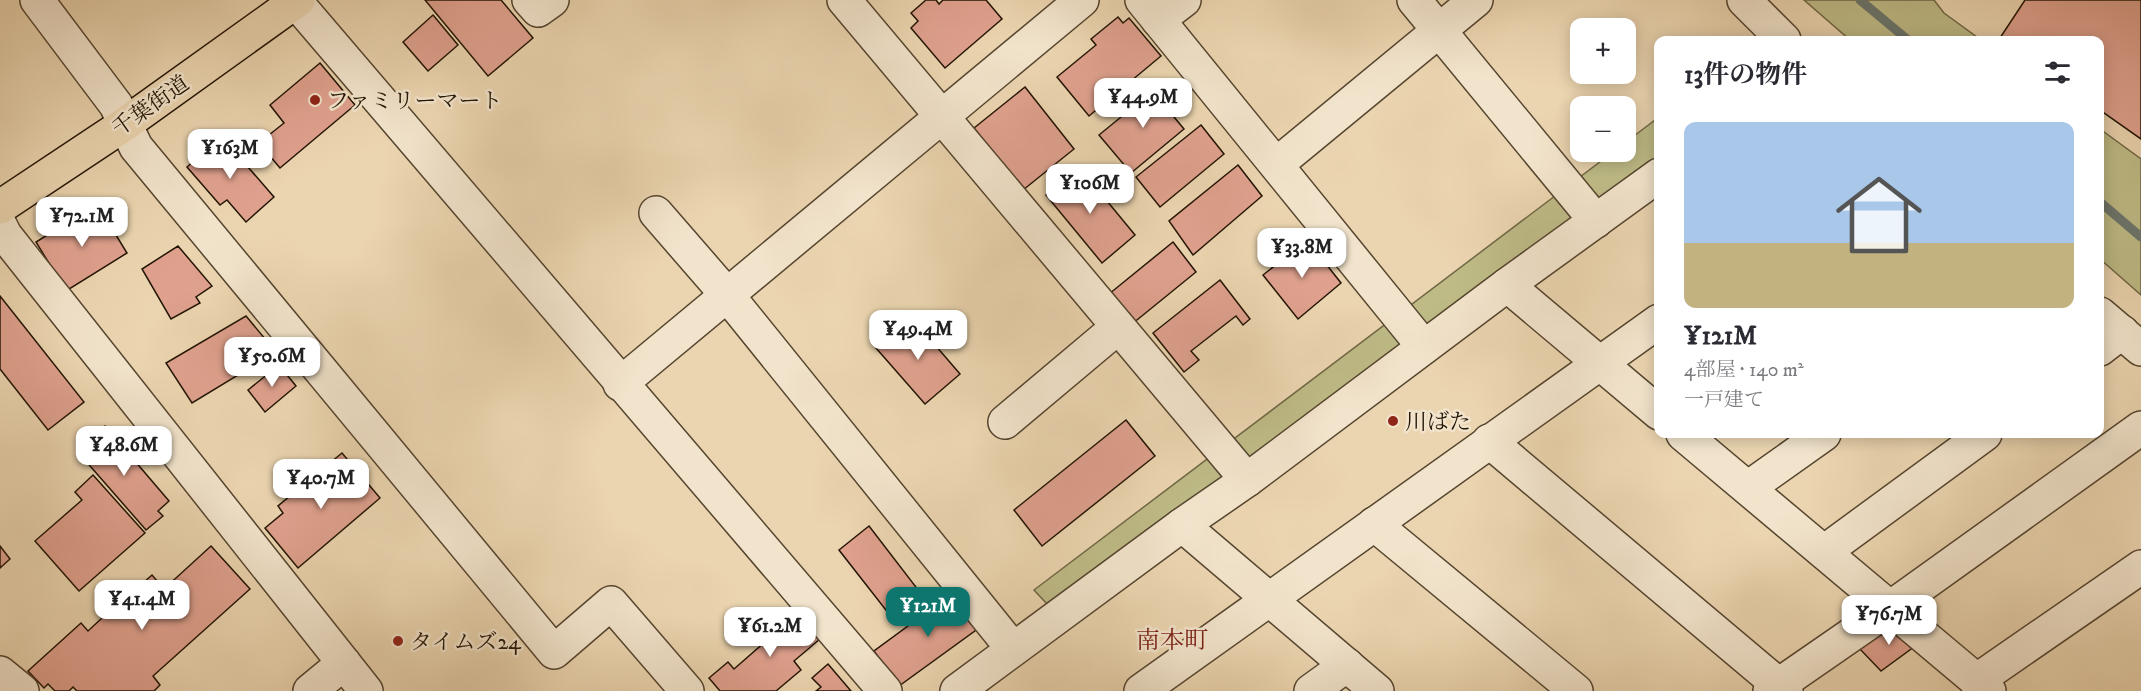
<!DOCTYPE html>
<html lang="ja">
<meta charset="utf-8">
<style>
:root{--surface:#fff;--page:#f7f7f7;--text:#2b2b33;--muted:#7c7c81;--accent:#0f766e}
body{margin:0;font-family:"IM FELL DW Pica","Noto Serif JP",serif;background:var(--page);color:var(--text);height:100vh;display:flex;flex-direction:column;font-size:22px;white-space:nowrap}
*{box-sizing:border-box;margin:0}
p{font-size:20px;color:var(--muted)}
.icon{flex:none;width:33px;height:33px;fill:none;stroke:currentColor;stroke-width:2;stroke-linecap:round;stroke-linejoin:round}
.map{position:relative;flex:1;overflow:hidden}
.panel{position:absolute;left:1654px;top:36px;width:450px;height:402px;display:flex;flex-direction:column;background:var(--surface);border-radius:12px;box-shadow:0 3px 15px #0003}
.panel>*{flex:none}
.fabs{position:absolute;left:1570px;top:18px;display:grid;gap:12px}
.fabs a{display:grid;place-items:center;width:66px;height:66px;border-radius:12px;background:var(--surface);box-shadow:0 3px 15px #0003;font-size:30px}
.price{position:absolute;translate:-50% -51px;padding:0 14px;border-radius:12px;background:#fff;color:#222;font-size:20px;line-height:39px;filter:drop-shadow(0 2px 3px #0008)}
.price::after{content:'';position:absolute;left:50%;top:36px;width:18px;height:14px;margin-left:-9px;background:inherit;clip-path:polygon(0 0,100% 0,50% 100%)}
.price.current{background:var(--accent);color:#fff}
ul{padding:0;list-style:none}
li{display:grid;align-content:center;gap:12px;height:318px;padding:0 30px}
li span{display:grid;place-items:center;height:186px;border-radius:12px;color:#555}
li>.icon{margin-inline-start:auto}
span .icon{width:108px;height:108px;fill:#fffc;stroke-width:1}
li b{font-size:26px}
h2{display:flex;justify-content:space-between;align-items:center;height:72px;padding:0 30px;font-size:26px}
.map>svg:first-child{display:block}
</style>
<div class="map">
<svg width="2141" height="691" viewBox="0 0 2141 691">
<rect width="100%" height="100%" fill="#ebd5b0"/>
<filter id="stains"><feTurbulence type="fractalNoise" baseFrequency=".00333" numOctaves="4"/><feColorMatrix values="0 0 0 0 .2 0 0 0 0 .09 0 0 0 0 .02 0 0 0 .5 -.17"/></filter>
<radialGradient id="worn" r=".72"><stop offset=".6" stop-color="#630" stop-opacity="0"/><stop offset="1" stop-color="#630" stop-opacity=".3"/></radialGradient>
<g fill="#bebb87" stroke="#706846" stroke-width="1.5">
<polygon points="1804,0 1934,0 1944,13 1981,40 1850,40"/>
<polygon points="1659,117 1659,160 1047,604 1034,590 1613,152 1626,152 1626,142"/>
<polygon points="2100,129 2141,159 2141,295 2100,259"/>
</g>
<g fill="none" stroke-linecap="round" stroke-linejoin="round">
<g stroke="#6b766e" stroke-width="9">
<polyline points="1860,0 1908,40"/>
<polyline points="2100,202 2141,237"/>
</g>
</g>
<g fill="#dfa18e" stroke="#231504" stroke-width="1.5">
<polygon points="425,0 501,0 533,38 488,76"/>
<polygon points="926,0 936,0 939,4 943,0 986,0 1002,19 945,68 911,28 918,21 911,13"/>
<polygon points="2025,0 2141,0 2141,139 2100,110 2100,40 2004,40 2000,38"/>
<polygon points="433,15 458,45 428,71 403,42"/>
<polygon points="1118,17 1123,23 1129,18 1161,56 1089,116 1057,77 1096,45 1091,39"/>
<polygon points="320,63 355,105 280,168 259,143 284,123 270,105"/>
<polygon points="1165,81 1176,95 1164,105 1184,129 1131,173 1099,135"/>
<polygon points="1025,87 1074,149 1023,190 974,128"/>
<polygon points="1201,125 1224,154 1160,207 1136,177"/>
<polygon points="222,137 274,197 246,222 227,200 220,205 187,167"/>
<polygon points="1238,165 1262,196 1193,255 1169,221"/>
<polygon points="1079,167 1135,235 1102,263 1046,195"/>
<polygon points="97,204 127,253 66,291 36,242"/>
<polygon points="1307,240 1341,283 1298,319 1263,275"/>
<polygon points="1173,242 1196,272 1132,324 1109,294"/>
<polygon points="178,246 212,286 196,297 200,303 171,319 142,269"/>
<polygon points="1220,280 1250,319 1243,325 1236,316 1191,351 1199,360 1184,372 1153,333"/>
<polygon points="0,296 84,402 48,430 0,369"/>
<polygon points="246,316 276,352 192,403 166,363"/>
<polygon points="911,317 960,374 925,404 876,348"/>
<polygon points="279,365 296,386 265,412 248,390"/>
<polygon points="1126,420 1155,456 1042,546 1014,510"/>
<polygon points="105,426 169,501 158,511 163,516 146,530 77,451"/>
<polygon points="342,453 380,498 298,568 265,528 283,513 278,506"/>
<polygon points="93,475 145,533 79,591 35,541 82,500 75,492"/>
<polygon points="869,526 919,591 889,614 839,550"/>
<polygon points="0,546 10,559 0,568"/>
<polygon points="211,546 250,589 153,676 160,685 154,691 77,691 73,687 69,691 55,691 48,684 44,688 28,671 81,623 88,631 102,618 99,615 121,595 125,599 152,575 164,589"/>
<polygon points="957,590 983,625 899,686 874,651"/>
<polygon points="792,607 820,639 794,661 801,670 776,691 720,691 709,678 728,662 734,669 767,640 761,633"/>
<polygon points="1895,624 1922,641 1881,671 1858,647"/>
<polygon points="828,664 851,691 816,691 821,687 812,678"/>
</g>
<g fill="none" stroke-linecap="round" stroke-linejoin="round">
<defs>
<g id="minor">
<polyline points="37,0 116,105 136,147 554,652 611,603 687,691"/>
<polyline points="529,0 538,10 552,0"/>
<polyline points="844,0 1247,480"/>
<polyline points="1142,0 1424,347"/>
<polyline points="1414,0 1596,221"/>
<polyline points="1744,0 1784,40"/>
<polyline points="296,2 885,691"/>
<polyline points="1158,20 1184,0"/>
<polyline points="1277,164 1476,0"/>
<polyline points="656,213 728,296 1013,649"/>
<polyline points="0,225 5,235 366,691"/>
<polyline points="1507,285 1659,413"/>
<polyline points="2100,314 2141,349"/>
<polyline points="2100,349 2122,332"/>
<polyline points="620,384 1082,0"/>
<polyline points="1005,422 1118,327"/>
<polyline points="1683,434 1989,691"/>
<polyline points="1489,441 1786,691"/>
<polyline points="1748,488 1824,434"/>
<polyline points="1374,524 1576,691"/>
<polyline points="1182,525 1377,691"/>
<polyline points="1824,552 1985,434"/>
<polyline points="0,673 22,691"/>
<polyline points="1976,681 2141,567"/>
<polyline points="310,691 344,663"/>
<polyline points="957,691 1182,525 1247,480 1507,285 1659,175"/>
<polyline points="1141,691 1659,321"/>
<polyline points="1311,691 1347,665"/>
<polyline points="1770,691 1890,608 2141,428"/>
</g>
<polyline id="highway" points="0,207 125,124 298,0"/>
</defs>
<use href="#minor" stroke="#55452f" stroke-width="36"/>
<use href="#highway" stroke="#231504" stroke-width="36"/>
<use href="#minor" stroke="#f2e4cc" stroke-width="33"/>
<use href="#highway" stroke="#ebd5b0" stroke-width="33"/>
</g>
<g fill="#8f2418" stroke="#f2e4cc" stroke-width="2">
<circle cx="315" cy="100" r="6"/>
<circle cx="1393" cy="421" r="6"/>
<circle cx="398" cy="641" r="6"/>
</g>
<g text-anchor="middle" stroke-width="5" stroke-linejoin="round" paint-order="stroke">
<g font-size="22" fill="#231504" stroke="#f2e4cc" text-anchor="start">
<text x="327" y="108">ファミリーマート</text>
<text x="1405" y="429">川ばた</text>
<text x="410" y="649">タイムズ24</text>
</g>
<g font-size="22" fill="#231504" stroke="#f2e4cc">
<text transform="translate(150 105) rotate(-35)" y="8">千葉街道</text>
</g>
<g font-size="24" fill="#7a1f14" stroke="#f2e4cc">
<text x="1172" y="648">南本町</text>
</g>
</g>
<rect width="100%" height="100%" filter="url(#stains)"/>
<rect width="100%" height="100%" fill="url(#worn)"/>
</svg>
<div class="fabs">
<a>+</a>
<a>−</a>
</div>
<b class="price" style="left:1143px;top:129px">¥44.9M</b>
<b class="price" style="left:230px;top:180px">¥163M</b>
<b class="price" style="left:1090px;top:215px">¥106M</b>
<b class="price" style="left:82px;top:248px">¥72.1M</b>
<b class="price" style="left:1302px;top:279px">¥33.8M</b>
<b class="price" style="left:918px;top:361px">¥49.4M</b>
<b class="price" style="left:272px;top:388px">¥50.6M</b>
<b class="price" style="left:124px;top:477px">¥48.6M</b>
<b class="price" style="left:321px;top:510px">¥40.7M</b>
<b class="price" style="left:142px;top:631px">¥41.4M</b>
<b class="price current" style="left:928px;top:638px">¥121M</b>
<b class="price" style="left:1889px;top:646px">¥76.7M</b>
<b class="price" style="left:770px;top:658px">¥61.2M</b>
<section class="panel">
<h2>13件の物件<svg class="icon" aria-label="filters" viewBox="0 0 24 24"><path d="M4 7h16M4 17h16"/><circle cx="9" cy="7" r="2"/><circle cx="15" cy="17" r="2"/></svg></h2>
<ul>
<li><span style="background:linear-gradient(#a9c7e8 65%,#c2b280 0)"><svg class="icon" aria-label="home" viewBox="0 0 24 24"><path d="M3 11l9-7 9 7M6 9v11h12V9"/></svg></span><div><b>¥121M</b><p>4部屋 · 140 m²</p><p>一戸建て</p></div></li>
</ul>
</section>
</div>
